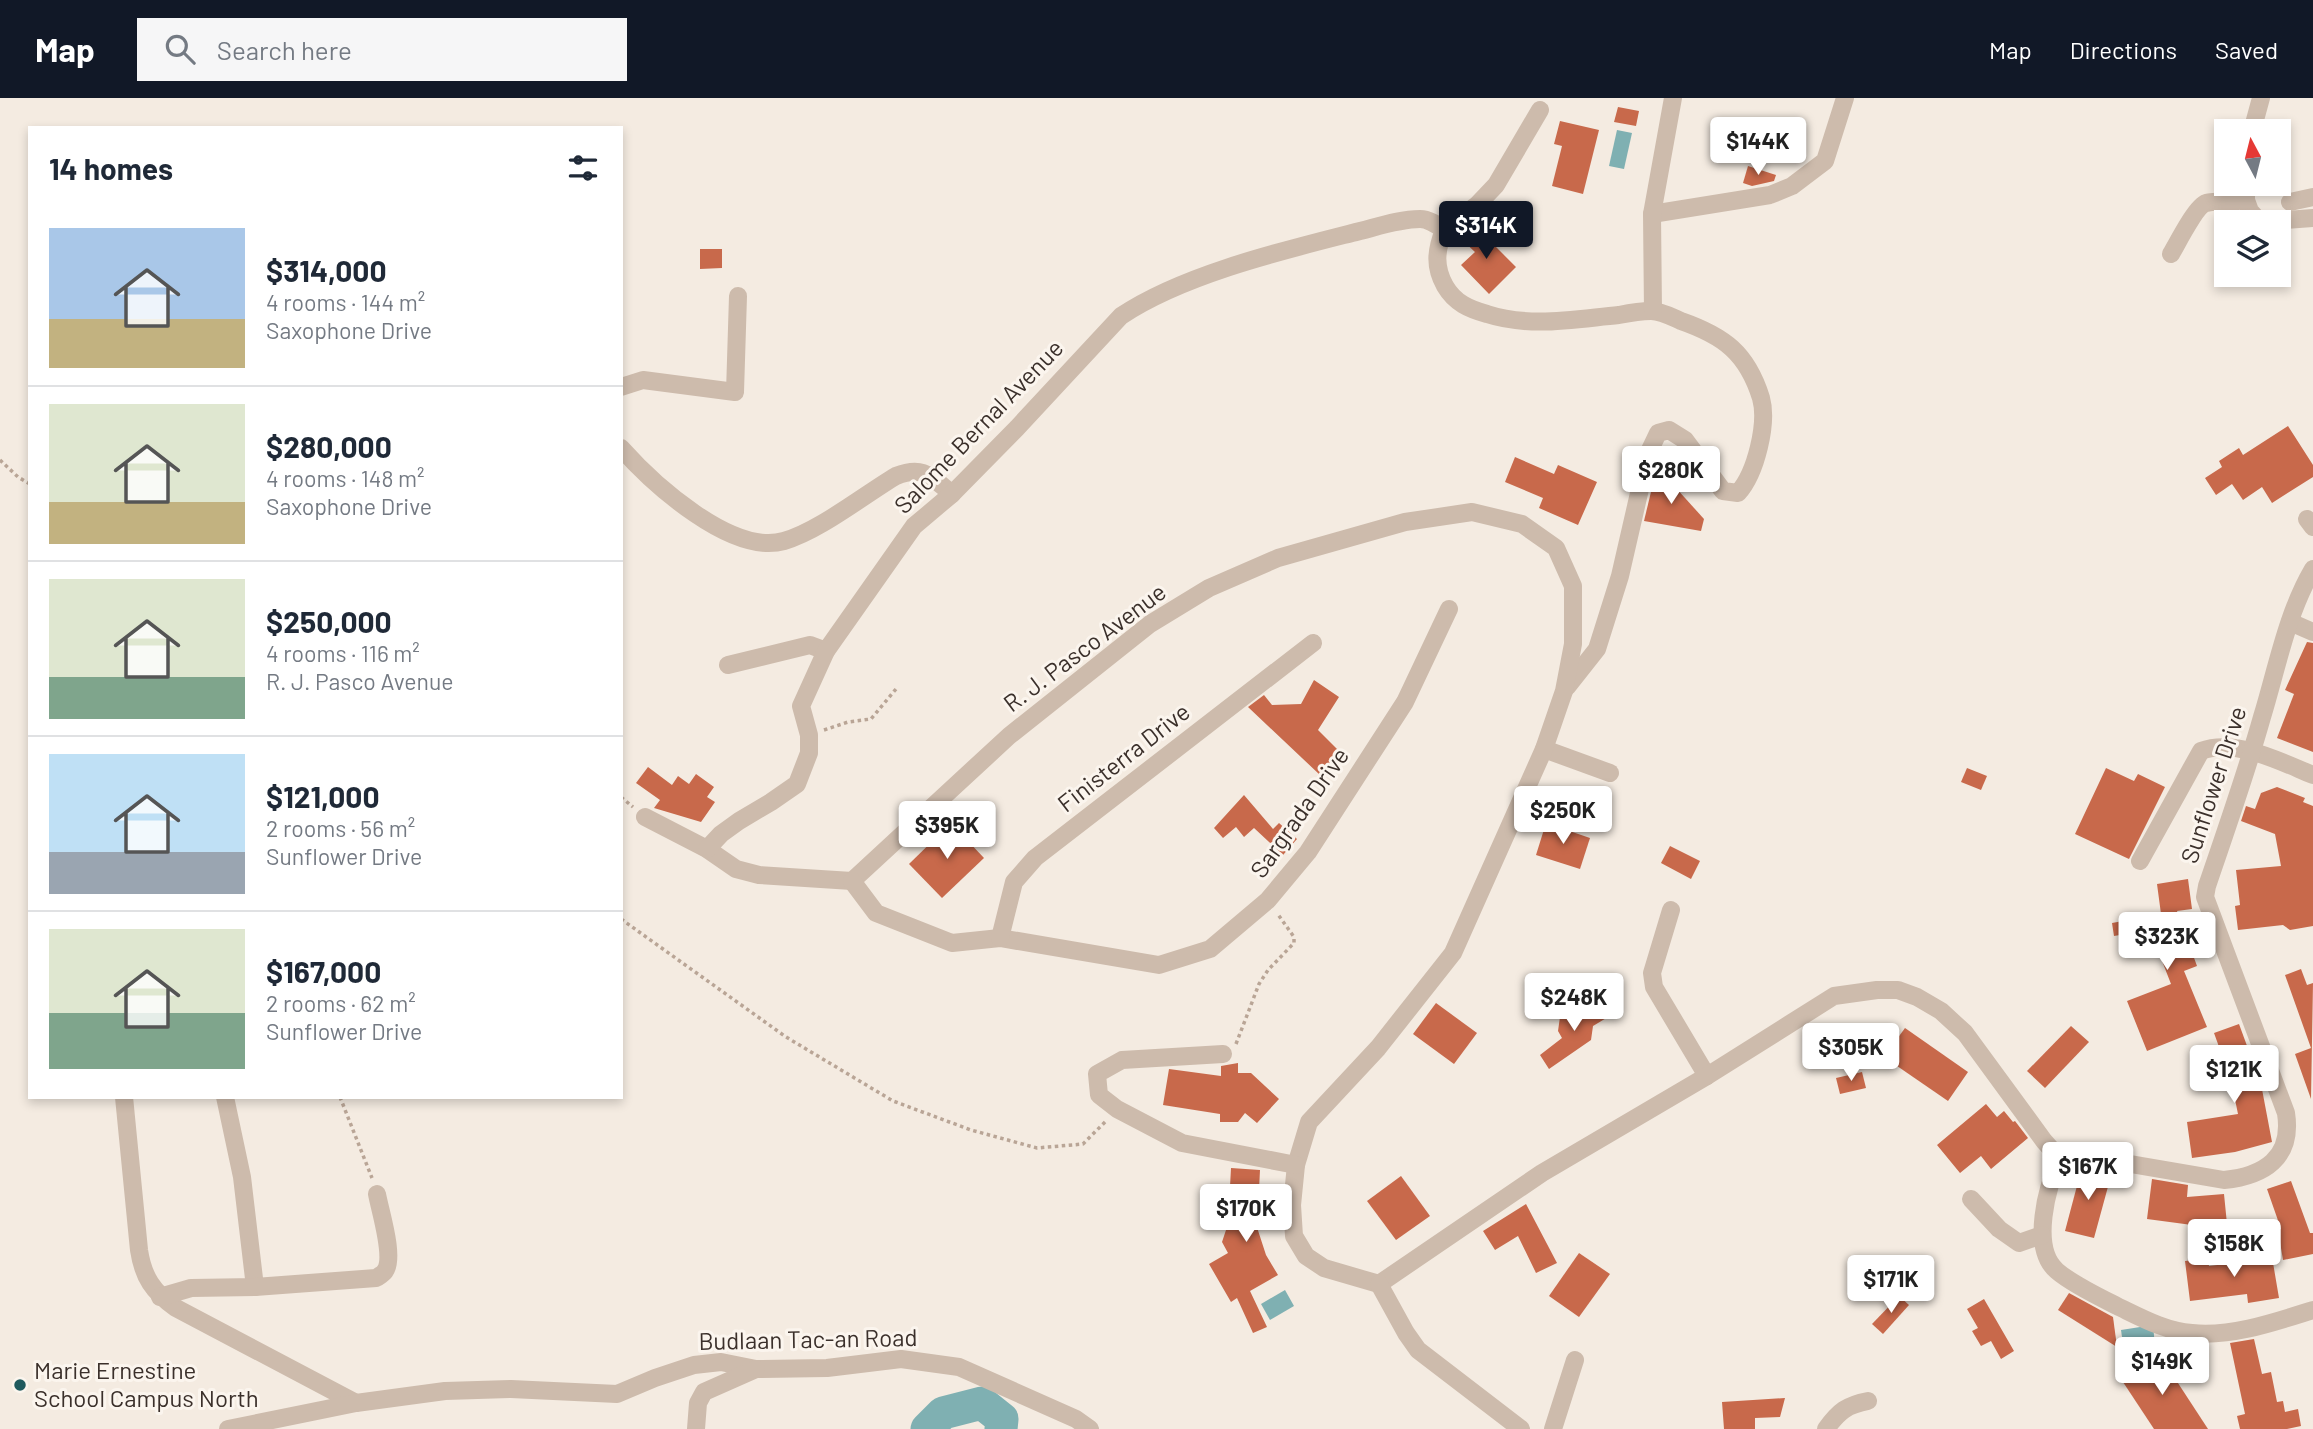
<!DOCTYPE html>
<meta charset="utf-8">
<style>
:root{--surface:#fff;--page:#f6f6f7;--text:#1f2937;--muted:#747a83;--line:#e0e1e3;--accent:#111827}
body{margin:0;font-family:Barlow,sans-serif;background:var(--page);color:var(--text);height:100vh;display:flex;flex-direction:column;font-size:26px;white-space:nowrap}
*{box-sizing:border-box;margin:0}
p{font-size:23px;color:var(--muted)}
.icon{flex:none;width:38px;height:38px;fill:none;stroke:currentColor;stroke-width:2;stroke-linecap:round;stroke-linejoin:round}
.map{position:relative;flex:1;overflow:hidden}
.details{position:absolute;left:28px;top:28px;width:595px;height:973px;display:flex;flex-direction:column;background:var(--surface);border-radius:0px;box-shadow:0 4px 10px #0003}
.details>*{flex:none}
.needle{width:46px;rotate:353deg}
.buttons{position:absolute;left:2214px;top:21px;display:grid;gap:14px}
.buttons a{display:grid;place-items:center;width:77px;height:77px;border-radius:0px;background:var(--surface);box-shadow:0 4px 10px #0003;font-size:35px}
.price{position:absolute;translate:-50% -60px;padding:0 16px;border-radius:7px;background:#fff;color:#222;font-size:23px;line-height:46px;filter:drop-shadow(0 2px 4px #0008)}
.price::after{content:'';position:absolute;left:50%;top:42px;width:21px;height:16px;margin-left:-10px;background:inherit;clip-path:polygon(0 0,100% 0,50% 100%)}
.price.selected{background:var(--accent);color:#fff}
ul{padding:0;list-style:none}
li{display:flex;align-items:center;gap:21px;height:175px;padding:0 21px}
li+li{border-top:2px solid var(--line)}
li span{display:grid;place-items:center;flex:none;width:196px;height:140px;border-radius:0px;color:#555}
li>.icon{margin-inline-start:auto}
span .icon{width:84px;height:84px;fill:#fffc;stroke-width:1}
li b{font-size:30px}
h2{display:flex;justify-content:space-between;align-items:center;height:84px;padding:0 21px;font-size:30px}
header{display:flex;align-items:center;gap:42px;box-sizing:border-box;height:98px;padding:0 35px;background:var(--accent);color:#fff}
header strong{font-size:33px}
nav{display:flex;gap:38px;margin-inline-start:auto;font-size:24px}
.search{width:490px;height:63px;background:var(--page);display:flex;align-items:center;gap:18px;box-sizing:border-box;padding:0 24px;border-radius:0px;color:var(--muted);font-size:26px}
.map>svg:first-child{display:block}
</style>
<header>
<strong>Map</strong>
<div class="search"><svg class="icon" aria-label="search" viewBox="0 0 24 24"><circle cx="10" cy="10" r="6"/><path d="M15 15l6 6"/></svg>Search here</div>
<nav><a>Map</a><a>Directions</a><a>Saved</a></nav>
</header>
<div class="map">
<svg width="2313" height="1331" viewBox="0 0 2313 1331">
<rect width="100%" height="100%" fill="#f4ebe1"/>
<g fill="#7fb0b2">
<polygon points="1617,32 1632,35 1624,71 1609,68"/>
<polygon points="1285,1192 1294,1208 1270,1222 1261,1206"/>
<polygon points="2153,1227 2155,1248 2124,1253 2121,1232"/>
</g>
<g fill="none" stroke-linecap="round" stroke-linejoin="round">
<polyline stroke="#7fb0b2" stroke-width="33" points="927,1331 943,1315 982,1305 1002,1321 1001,1331"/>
</g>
<g fill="#c8694b">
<polygon points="1618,9 1639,13 1636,28 1614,24"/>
<polygon points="1560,23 1599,32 1583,96 1552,88 1562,48 1554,46"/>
<polygon points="1748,68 1776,77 1774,83 1752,88 1743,85"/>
<polygon points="1474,127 1516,169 1489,196 1461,167 1475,154 1460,140"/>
<polygon points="700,151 722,151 722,170 700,171"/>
<polygon points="2288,328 2313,367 2313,379 2272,405 2262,389 2243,402 2232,386 2216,397 2205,380 2222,369 2219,363 2239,350 2243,357"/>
<polygon points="1515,359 1554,376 1558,367 1597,384 1578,427 1539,410 1543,400 1505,384"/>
<polygon points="1657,369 1704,421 1701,433 1644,423"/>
<polygon points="2307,544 2313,545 2313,654 2277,640 2294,596 2285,592"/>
<polygon points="1314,582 1339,599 1318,632 1341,655 1320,677 1248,609 1264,597 1272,607 1301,606"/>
<polygon points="648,669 672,687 678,678 689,686 696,676 714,689 707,699 715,704 701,724 654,710 660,702 636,685"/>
<polygon points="1967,670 1987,678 1981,692 1961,684"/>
<polygon points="2106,670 2134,683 2138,676 2165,689 2129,761 2075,736"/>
<polygon points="2277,689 2305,700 2303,704 2313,708 2313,828 2290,832 2283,827 2238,832 2235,808 2240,807 2236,772 2281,768 2275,736 2241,723 2246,708 2255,711 2261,695"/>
<polygon points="1244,697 1273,731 1279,725 1297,741 1283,757 1254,730 1244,739 1236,729 1223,740 1214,730"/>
<polygon points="951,725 984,760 942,800 909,766"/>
<polygon points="1546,725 1590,740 1580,771 1536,757"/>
<polygon points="1670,748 1700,763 1691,781 1661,765"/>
<polygon points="2188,781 2192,811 2177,813 2197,868 2184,873 2207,929 2147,953 2127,903 2171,886 2150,832 2114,838 2112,825 2161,816 2157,786"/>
<polygon points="2301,871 2307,887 2313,885 2311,1001 2295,956 2311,950 2285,877"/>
<polygon points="1605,904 1613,916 1593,928 1591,942 1549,971 1540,957 1562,940 1558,933 1560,919 1572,912 1586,916"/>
<polygon points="1436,905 1477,935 1454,966 1413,936"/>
<polygon points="2239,926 2261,986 2272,1044 2235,1054 2192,1060 2187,1024 2238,1016 2231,982 2214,935"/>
<polygon points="2071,928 2089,944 2045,990 2027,973"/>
<polygon points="1905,930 1968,974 1948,1003 1884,959"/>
<polygon points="1238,965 1238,975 1251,975 1279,1001 1257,1025 1245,1015 1238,1024 1220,1024 1220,1016 1163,1007 1169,971 1221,978 1221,968"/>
<polygon points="1862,974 1866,990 1840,996 1836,980"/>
<polygon points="1986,1006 1997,1019 2004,1013 2013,1024 2015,1023 2028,1040 1991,1071 1981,1058 1960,1075 1937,1047"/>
<polygon points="2082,1069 2112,1074 2094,1140 2065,1133"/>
<polygon points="1231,1070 1260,1072 1259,1092 1282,1093 1280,1116 1252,1114 1266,1157 1278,1177 1250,1193 1267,1229 1253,1235 1237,1200 1231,1204 1209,1166 1228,1155 1222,1144 1228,1126"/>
<polygon points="1401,1078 1430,1118 1396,1142 1367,1103"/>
<polygon points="2152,1081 2188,1087 2187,1099 2224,1096 2228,1136 2193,1140 2192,1127 2147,1121"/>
<polygon points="2291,1083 2310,1135 2313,1135 2313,1156 2283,1162 2278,1132 2281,1131 2267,1091"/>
<polygon points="1526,1106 1557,1165 1536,1175 1518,1138 1495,1152 1483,1133"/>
<polygon points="2271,1153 2279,1200 2248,1205 2247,1196 2190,1203 2185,1163 2208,1160 2209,1168 2242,1164 2241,1157"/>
<polygon points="1579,1155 1610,1176 1579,1219 1549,1198"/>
<polygon points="2069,1195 2113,1219 2117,1249 2058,1212"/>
<polygon points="1899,1198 1909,1207 1883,1236 1872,1226"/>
<polygon points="1984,1201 2014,1253 2001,1261 1991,1243 1981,1248 1972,1233 1978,1230 1967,1211"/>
<polygon points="2254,1241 2262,1276 2271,1274 2277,1304 2283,1303 2285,1314 2298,1311 2301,1328 2287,1331 2240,1331 2237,1318 2245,1316 2230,1245"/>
<polygon points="2159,1256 2208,1331 2154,1331 2121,1281"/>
<polygon points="1785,1300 1780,1319 1755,1320 1755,1331 1724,1331 1722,1304"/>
</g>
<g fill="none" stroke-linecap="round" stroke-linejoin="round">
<g stroke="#b9a596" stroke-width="3.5" stroke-dasharray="3.5 3.5" stroke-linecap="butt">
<polyline points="0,362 18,379 30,386"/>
<polyline points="824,632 848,624 871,621 896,591"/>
<polyline points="621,699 633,709"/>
<polyline points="621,821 786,939 893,1003 971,1032 1037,1050 1083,1046 1106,1023"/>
<polyline points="1236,946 1259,886 1268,872 1294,845 1294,839 1277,815"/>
<polyline points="340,999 372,1080"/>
</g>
<g stroke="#cdbbac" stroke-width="18">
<polyline points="2252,33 2261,0"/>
<polyline points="2246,102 2250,113 2260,124 2313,120"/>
<polyline points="2290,104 2313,99"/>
<polyline points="1652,116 1770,97 1792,88 1825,63 1845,0"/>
<path d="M1444,132C1436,152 1434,168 1445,188C1455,205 1469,211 1487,216C1530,230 1575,221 1619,217C1629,215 1641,213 1651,213C1661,213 1672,219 1681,223C1724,238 1747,255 1761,300C1768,325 1756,375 1738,395L1723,393L1685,342L1669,332L1658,335L1648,356L1620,478L1597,551L1567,589"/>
<polyline points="1444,132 1477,107 1496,87 1540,12"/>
<path d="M2171,156C2177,146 2196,108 2206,105C2217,102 2232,105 2246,102V86"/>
<polyline points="1653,213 1652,116 1673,0"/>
<polyline points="621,289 643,282 735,294 738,198"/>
<path d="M621,350C653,386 732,458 784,443C819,433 864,397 896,378C924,367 931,379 952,396"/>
<polyline points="2307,421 2313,429"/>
<polyline points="2290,524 2313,534"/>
<polyline points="728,567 810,547 826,553"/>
<polyline points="1544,651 1610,675"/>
<polyline points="645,719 707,751 736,771 759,777 852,783"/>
<path d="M707,751L721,736L739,723L771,704L797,686L809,655V637L801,608L826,553L914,428L952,396L1017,330L1121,218C1182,177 1281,153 1352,135C1374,130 1398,121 1420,121C1429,121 1437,127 1444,132"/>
<path d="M2140,763L2201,653C2236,640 2281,664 2313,677"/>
<polyline points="852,783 1009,638 1150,526 1209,490 1278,460 1405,424 1472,414 1522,426 1556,450 1573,488 1573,546 1564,593 1544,651 1453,855 1378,950 1309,1024 1296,1067 1292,1107 1294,1138 1306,1158 1324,1170 1379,1186"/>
<polyline points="852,783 876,815 952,845 1000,840 1159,867 1210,851 1268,802 1308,754 1405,604 1449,511"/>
<polyline points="1671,812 1652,875 1654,889 1707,978"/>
<polyline points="1000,840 1014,784 1035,760 1313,545"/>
<polyline points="1223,956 1122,962 1097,976 1099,997 1117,1011 1182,1045 1296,1067"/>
<path d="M124,999L139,1152C143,1179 153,1194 176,1210L356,1305"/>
<polyline points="225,999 242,1079 255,1189"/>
<path d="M2060,1061L2072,1056L2224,1082C2264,1078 2293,1060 2286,1015L2205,799L2207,788C2226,732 2246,676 2262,619C2277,570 2287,515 2313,471"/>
<path d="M2060,1061C2047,1088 2030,1150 2057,1173C2072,1186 2099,1199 2117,1208C2142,1220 2165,1233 2192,1235C2232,1239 2275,1224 2313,1212"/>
<polyline points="1971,1101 1999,1131 2019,1145 2042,1137"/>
<polyline points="1379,1186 1542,1075 1707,978 1834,898 1877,892 1898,892 1917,899 1941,913 1965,935 2044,1043 2060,1061"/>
<polyline points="1379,1186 1406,1235 1418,1252 1521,1331"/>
<path d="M160,1199L191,1190L255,1189L376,1180C378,1179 384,1175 385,1173C395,1159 380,1113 377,1096"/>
<polyline points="228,1331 356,1305 445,1293 511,1291 617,1296 655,1280 694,1267 721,1264 756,1271 827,1270 901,1261 959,1269 1076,1321 1090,1331"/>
<polyline points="696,1331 698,1305 704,1294 756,1271"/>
<polyline points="1553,1331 1575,1262"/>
<path d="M1826,1331C1839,1313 1847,1307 1868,1303"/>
</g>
</g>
<circle fill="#1f5a5e" stroke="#fbf5ee" stroke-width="2.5" cx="20" cy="1287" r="7"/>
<g text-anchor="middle" stroke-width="6" stroke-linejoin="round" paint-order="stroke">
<g font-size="24" fill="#3b302b" stroke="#fbf5ee">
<text transform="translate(979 329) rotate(-46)" y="8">Salome Bernal Avenue</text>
<text transform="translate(1085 550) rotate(-37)" y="8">R. J. Pasco Avenue</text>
<text transform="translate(1124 660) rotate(-38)" y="8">Finisterra Drive</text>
<text transform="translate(2214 687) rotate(-72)" y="8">Sunflower Drive</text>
<text transform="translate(1300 715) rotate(-55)" y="8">Sargrada Drive</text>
<text transform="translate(808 1242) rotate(-1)" y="8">Budlaan Tac-an Road</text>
</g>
<g font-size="24" fill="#3b302b" stroke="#fbf5ee" text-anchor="start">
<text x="34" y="1281">Marie Ernestine<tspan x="34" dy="28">School Campus North</tspan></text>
</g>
</g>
</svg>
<div class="buttons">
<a><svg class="needle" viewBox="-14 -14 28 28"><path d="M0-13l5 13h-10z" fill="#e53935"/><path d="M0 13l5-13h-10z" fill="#747a83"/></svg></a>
<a><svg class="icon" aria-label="layers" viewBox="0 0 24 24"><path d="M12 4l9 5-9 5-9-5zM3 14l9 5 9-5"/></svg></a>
</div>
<b class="price" style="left:1758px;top:79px">$144K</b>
<b class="price selected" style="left:1486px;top:163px">$314K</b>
<b class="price" style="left:1671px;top:408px">$280K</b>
<b class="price" style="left:1563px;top:748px">$250K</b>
<b class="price" style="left:947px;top:763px">$395K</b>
<b class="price" style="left:2167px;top:874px">$323K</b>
<b class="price" style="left:1574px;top:935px">$248K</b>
<b class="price" style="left:1851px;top:985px">$305K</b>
<b class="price" style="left:2234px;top:1007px">$121K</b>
<b class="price" style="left:2088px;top:1104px">$167K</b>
<b class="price" style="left:1246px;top:1146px">$170K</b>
<b class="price" style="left:2234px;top:1181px">$158K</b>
<b class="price" style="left:1891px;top:1217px">$171K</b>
<b class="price" style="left:2162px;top:1299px">$149K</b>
<section class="details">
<h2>14 homes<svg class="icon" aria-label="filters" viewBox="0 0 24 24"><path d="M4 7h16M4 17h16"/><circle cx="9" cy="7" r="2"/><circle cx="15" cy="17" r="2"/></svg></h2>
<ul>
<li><span style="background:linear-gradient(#a9c7e8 65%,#c2b280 0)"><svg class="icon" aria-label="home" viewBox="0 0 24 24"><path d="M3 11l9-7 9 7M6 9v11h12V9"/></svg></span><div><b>$314,000</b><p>4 rooms · 144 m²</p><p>Saxophone Drive</p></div></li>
<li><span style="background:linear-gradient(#dfe7d0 70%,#c2b280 0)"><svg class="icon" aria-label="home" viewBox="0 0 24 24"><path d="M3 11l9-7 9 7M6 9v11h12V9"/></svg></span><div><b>$280,000</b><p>4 rooms · 148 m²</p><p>Saxophone Drive</p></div></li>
<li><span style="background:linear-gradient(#dfe7d0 70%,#7fa58c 0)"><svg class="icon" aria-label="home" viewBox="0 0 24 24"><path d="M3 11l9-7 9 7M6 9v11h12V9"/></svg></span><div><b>$250,000</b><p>4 rooms · 116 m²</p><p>R. J. Pasco Avenue</p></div></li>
<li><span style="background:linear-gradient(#bfe0f5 70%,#9aa5b1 0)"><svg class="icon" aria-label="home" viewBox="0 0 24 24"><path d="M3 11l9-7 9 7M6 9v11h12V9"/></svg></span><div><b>$121,000</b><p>2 rooms · 56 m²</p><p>Sunflower Drive</p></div></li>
<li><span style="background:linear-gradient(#dfe7d0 60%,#7fa58c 0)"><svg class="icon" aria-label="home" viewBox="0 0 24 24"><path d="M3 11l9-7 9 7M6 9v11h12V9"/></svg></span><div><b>$167,000</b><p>2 rooms · 62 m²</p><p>Sunflower Drive</p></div></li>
</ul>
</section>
</div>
